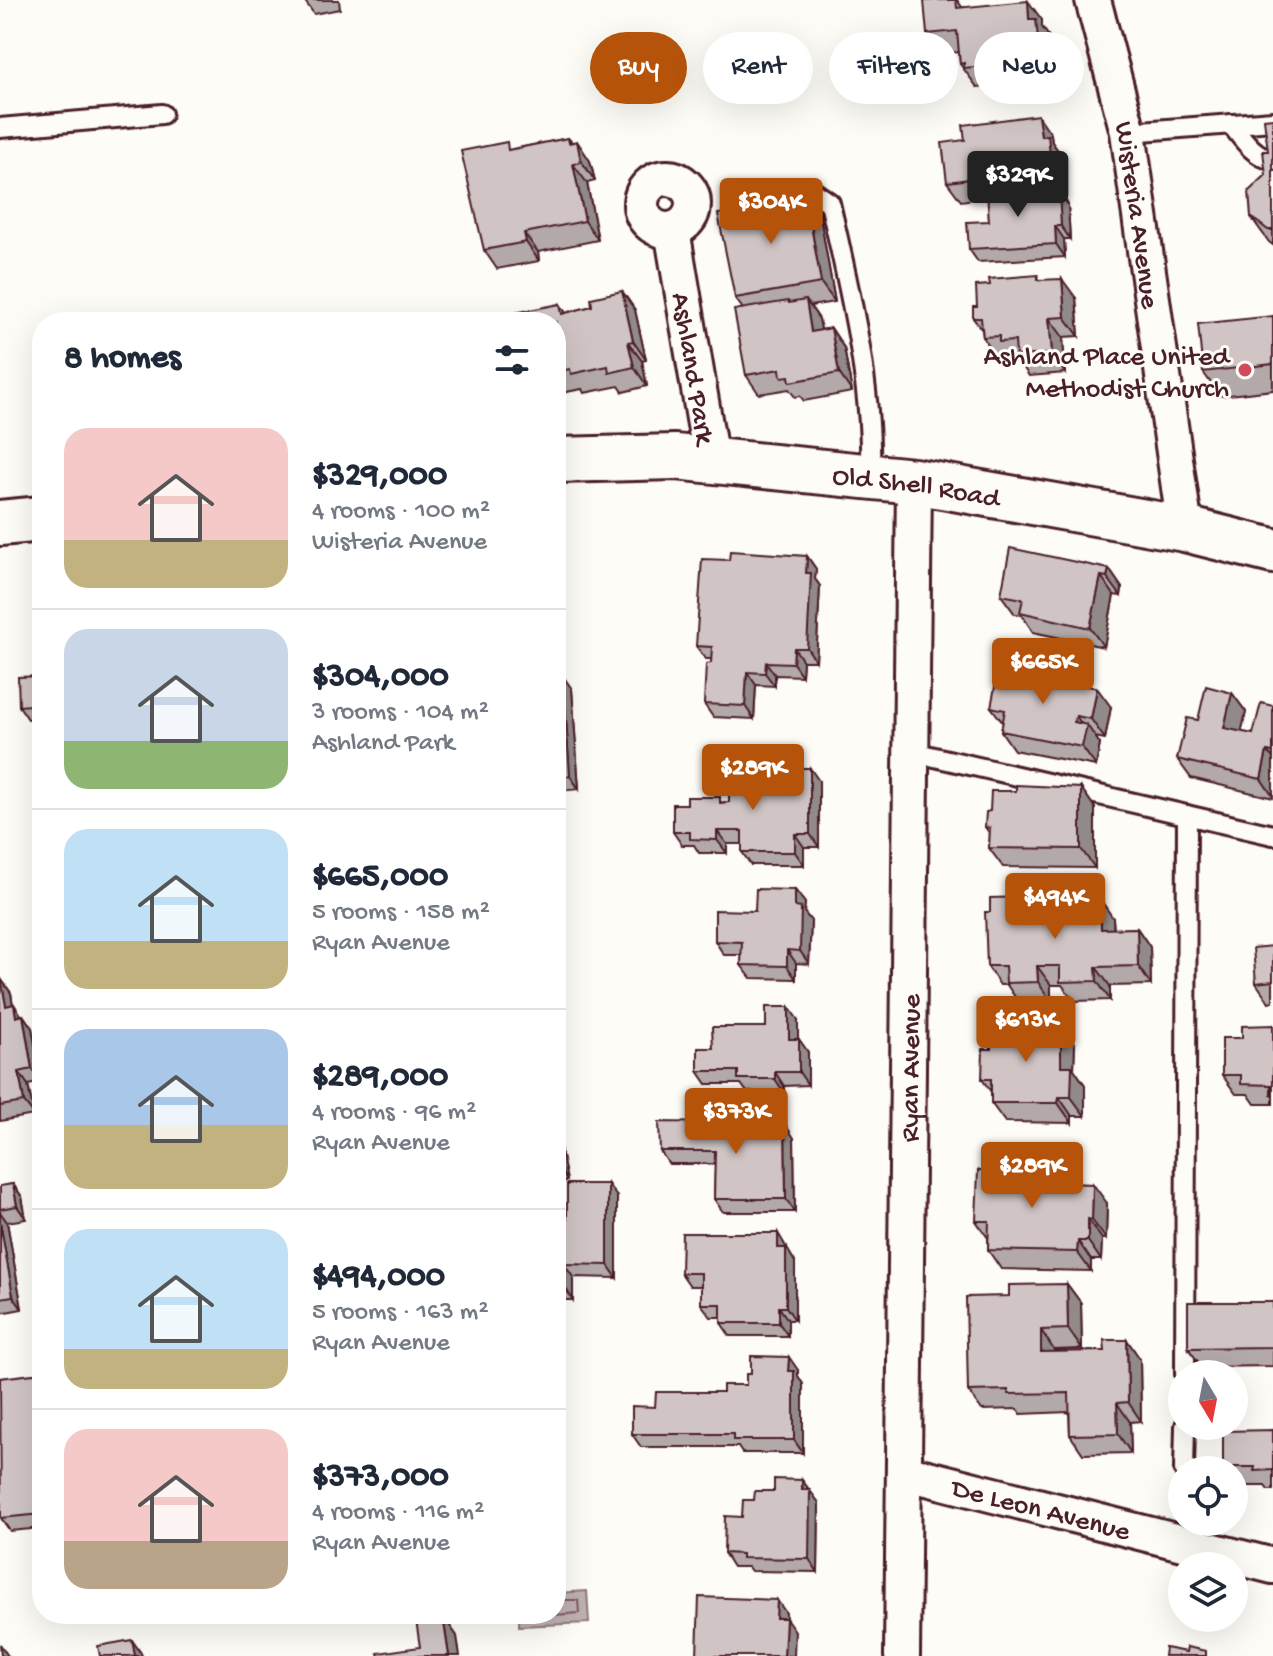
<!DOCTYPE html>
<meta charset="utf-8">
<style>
:root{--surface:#fff;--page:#f2f2f3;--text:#1f2937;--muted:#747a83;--line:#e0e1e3;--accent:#b45309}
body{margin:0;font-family:"Gochi Hand",sans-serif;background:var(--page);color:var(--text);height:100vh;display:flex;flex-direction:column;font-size:30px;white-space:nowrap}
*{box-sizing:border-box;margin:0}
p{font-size:26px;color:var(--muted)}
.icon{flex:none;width:44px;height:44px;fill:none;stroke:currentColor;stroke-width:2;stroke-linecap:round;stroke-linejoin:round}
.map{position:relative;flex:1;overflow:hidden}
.sheet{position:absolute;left:32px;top:312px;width:534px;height:1312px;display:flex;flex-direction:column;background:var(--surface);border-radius:32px;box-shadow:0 8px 32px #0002}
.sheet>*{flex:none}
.hud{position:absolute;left:590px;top:32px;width:562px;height:72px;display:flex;gap:16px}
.needle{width:52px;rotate:170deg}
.tools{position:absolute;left:1168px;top:1360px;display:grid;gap:16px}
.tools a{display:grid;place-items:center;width:80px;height:80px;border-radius:50%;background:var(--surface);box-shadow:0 8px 32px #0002;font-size:40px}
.price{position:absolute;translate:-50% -68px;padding:0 18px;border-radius:8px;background:var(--accent);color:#fff;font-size:26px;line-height:52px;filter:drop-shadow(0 2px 4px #0008)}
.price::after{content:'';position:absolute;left:50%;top:48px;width:24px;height:18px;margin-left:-12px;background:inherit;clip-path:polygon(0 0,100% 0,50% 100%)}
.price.on{background:#222;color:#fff}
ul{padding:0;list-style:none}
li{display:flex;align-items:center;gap:24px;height:200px;padding:0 32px}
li+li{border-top:2px solid var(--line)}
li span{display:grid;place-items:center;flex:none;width:224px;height:160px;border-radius:24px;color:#555}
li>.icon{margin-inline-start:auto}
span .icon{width:96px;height:96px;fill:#fffc;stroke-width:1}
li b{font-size:34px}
h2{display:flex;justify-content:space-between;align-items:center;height:96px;padding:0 32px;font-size:34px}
.chip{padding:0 28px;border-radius:36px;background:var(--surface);box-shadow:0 8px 32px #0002;font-size:28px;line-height:72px}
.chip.on{background:var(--accent);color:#fff}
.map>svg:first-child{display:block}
</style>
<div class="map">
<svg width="1273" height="1656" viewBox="0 0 1273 1656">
<rect width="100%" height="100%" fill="#fdfcf7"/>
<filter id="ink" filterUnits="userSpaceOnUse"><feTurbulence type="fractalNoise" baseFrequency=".0125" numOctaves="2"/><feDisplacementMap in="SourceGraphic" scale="16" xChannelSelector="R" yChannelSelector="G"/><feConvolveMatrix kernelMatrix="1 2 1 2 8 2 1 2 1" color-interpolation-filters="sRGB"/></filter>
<g filter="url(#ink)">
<polygon fill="#c0b1b1" stroke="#91777b" stroke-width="2" points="587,1591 589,1623 519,1626 519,1614 556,1614 556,1593"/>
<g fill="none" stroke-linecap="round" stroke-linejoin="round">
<polyline stroke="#795961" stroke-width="2" points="527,1614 531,1617 579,1613 578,1600 556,1600"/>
<defs>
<g id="lane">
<path d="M1231,124C1242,138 1254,157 1273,160"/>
<polyline points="0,128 162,114"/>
<polyline points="1128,132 1273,121"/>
<path d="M814,192L830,203C850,291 873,387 870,476"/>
<polyline points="913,752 1273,835"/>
<polyline points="1185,1374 1187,815"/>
<polyline points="1184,1470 1185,1426"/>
</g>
<g id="street">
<path id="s1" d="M1093,0L1128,132L1185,529"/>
<circle cx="667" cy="204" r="26"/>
<path id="s2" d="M672,230L711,460"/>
<path id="s3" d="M904,1472L1273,1566"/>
<path id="s4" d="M902,1656L914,481"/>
</g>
<g id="secondary">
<path id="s5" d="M556,460L675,457L914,481L1185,529L1273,551"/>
<polyline points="0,523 42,519"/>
</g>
</defs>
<use href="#lane" stroke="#4a1f2b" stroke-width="24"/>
<use href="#street" stroke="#4a1f2b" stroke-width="40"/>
<use href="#secondary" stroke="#4a1f2b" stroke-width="50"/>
<use href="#lane" stroke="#fdfcf7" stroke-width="18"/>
<use href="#street" stroke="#fdfcf7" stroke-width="34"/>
<use href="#secondary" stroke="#fdfcf7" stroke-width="44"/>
</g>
<g fill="#b3a9a9" stroke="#4a1f2b" stroke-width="2">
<polygon points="304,0 339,0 340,9 314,14"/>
<polygon points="935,0 957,0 962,7 1042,20 1042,27 1050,38 1051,59 1045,60 1047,76 1009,80 1009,84 977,87 960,64 959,52 941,54 927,34"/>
<polygon points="1273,118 1273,245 1269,242 1251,217 1266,175"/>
<polygon points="1051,134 1052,142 1061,155 1064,175 1055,176 1057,188 1051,189 1066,201 1068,205 1070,239 1064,239 1065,257 978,262 969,249 989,221 988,197 961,201 947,182"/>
<polygon points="568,138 590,161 595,181 587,183 598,240 538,252 539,261 497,269 484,250 512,149"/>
<polygon points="819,211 835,302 810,306 819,319 821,330 831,328 844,348 852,392 804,401 800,396 795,397 789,389 759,394 746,375 743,309 735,298"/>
<polygon points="1041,280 1076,298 1079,336 1063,337 1065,373 1029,376 1019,361 1013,361 1009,356 996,357 983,337 982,330 973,318 977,307"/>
<polygon points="622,291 635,310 646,360 642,361 647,386 623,392 619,386 584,393 582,389 556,394 556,322 560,304 566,313 592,306"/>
<polygon points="1273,316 1273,390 1220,396 1203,372"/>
<polygon points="807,556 816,569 815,579 820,586 816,661 803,661 802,676 775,675 775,686 756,685 754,719 713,717 704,704 712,659 706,659 696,646 729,560"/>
<polygon points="1109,569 1122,588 1121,596 1114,595 1104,647 1033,632 1022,615 1015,614 1001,595"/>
<polygon points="42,676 42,718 28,719 19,706"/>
<polygon points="556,676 572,689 579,789 556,791"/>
<polygon points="1232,693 1246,712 1241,732 1253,734 1273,706 1273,798 1191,778 1177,759 1198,720"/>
<polygon points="991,707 1111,707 1105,739 1095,737 1100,744 1096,766 1014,750 1001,731 1003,723"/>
<polygon points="819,781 819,847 804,847 804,865 751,865 742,852 742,844 727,844 727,853 699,853 694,845 682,845 673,832 687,804 729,802 738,787"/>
<polygon points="1081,788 1095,808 1095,868 1003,867 989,848 990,834 985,827 990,811"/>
<polygon points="795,890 805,903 804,912 811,921 809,964 796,963 796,979 751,978 741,965 742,955 724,955 715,941 755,911"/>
<polygon points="1026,897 1034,908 1045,916 1113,918 1114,929 1137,928 1150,947 1151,985 1110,986 1110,1000 1074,1001 1062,985 1051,985 1051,1002 1019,1003 1007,985 1000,985 987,966 990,912"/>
<polygon points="1273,946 1273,1001 1269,1002 1256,983"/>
<polygon points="1,979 11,993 13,1005 21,1016 23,1015 32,1028 42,1082 28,1085 34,1115 0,1121 0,980"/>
<polygon points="798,1020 798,1039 808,1052 808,1085 784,1086 784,1092 747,1092 741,1084 707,1084 698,1071 713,1048 766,1027"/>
<polygon points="1061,1024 1075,1043 1074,1069 1085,1085 1085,1116 1072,1116 1072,1123 1005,1122 991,1103 991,1092 982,1079 991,1049"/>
<polygon points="1273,1025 1273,1104 1255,1104 1248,1094 1236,1094 1222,1075 1242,1038"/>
<polygon points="556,1135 558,1137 567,1181 556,1183"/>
<polygon points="794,1138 795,1212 723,1212 714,1199 715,1164 669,1164 660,1151"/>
<polygon points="1036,1177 1041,1177 1045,1183 1107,1203 1106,1239 1102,1239 1101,1260 1091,1260 1091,1271 1001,1269 988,1250 988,1238 976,1221"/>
<polygon points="13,1184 22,1197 26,1219 7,1222 22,1309 0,1313 0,1186"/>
<polygon points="617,1197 617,1278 573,1277 573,1300 556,1300 556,1225 567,1225"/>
<polygon points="787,1247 787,1250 795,1262 795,1320 788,1320 788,1336 730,1336 721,1323 721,1317 711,1317 701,1304 701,1286 690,1286 681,1273"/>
<polygon points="1067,1284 1081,1303 1082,1349 1054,1350 1054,1352 1105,1351 1127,1340 1140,1359 1141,1421 1130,1422 1131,1453 1083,1454 1070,1435 1069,1412 1021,1414 1018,1409 982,1410 968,1391 1009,1296"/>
<polygon points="1273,1302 1273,1366 1202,1367 1188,1348"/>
<polygon points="798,1370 798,1376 803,1384 803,1453 742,1453 738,1447 641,1447 632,1434 655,1407 723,1392"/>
<polygon points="42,1373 42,1528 10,1531 1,1518"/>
<polygon points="1273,1430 1273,1490 1268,1490 1265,1486 1236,1486 1234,1483 1234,1470 1225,1470 1223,1467"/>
<polygon points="802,1480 819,1503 818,1572 751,1571 748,1567 733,1567 724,1553 742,1517 754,1500"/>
</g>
<g fill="#928a89" stroke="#4a1f2b" stroke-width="2">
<polygon points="1028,1 1042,20 1042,27 1050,38 1051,59 1038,40 1029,19"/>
<polygon points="1031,40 1045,60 1047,76 1033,57"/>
<polygon points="995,60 1009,80 1009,84 996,65"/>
<polygon points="1038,115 1051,134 1052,142 1061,155 1064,175 1050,155 1041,136"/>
<polygon points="568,138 579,153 577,141 590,161 595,181 569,143"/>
<polygon points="1042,156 1055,176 1057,188 1043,169"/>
<polygon points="573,164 587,183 598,240 585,221"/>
<polygon points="1057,188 1068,205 1070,239 1061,226"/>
<polygon points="805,191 819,211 835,302 821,283"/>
<polygon points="1055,226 1064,239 1065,257 1056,244"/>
<polygon points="524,233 538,252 539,261 526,242"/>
<polygon points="1062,279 1076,298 1079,336 1065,317"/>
<polygon points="622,291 635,310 646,360 633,341"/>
<polygon points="806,300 819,319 825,351 811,332"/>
<polygon points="1049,318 1063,337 1065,373 1052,354"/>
<polygon points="831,328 844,348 852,392 839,373"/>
<polygon points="628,342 642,361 647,386 634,367"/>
<polygon points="807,556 816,569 815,579 820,586 816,661 807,648 806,573"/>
<polygon points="1109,569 1122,588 1121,596 1107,577"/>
<polygon points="1101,576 1114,595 1104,647 1090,628"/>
<polygon points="794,648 803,661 802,676 793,663"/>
<polygon points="766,662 775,675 775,686 765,673"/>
<polygon points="747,672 756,685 754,719 745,706"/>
<polygon points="563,676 572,689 579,789 570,776"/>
<polygon points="1097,688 1111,707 1105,739 1091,719"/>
<polygon points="1232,693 1246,712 1238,747 1224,728"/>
<polygon points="1076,716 1086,730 1087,725 1100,744 1096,766 1082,747 1074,722"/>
<polygon points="1267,751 1273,758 1273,796 1261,779"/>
<polygon points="810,768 819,781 819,847 810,834"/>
<polygon points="1081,788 1095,808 1095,868 1081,849"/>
<polygon points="717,831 727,844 727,853 717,840"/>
<polygon points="795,834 804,847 804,865 795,852"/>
<polygon points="795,890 805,903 804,912 811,921 809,964 800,951 795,907"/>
<polygon points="1026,897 1039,917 1027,909"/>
<polygon points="1100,899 1113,918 1114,949 1101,929"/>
<polygon points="1137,928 1150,947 1151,985 1138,966"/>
<polygon points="787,950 796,963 796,979 787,966"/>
<polygon points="1037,966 1051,985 1051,1002 1038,982"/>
<polygon points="1096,967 1110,986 1110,1000 1097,981"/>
<polygon points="1,979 11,993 15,1019 6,1006"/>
<polygon points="14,1004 23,1018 16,1017"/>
<polygon points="789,1007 798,1020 798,1052 789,1039"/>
<polygon points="23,1015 32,1028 42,1082 32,1069"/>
<polygon points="1061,1024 1075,1043 1074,1069 1085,1085 1085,1116 1071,1097 1061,1066"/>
<polygon points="799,1039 808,1052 808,1085 799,1072"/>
<polygon points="19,1072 28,1085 34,1115 24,1102"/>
<polygon points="775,1072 784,1086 784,1092 775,1079"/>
<polygon points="1059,1097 1072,1116 1072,1123 1058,1103"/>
<polygon points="785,1124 794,1138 795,1212 786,1199"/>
<polygon points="556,1135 558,1137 567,1181 558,1167 556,1158"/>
<polygon points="1024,1160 1038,1179 1024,1176"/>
<polygon points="13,1184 22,1197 26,1219 17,1206"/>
<polygon points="608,1184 617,1197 617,1278 608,1265"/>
<polygon points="1093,1184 1107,1203 1106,1239 1092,1220"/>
<polygon points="0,1212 7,1222 22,1309 13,1296 0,1222"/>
<polygon points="1088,1219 1102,1239 1101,1260 1088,1241"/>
<polygon points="778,1233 795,1262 795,1320 786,1307 778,1248"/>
<polygon points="1078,1241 1091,1260 1091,1271 1077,1252"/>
<polygon points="564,1264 573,1277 573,1300 564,1286"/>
<polygon points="1067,1284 1081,1303 1082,1349 1068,1329"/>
<polygon points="779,1307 788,1320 788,1336 779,1323"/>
<polygon points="1041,1330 1054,1350 1055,1372 1041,1352"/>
<polygon points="1127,1340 1140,1359 1141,1421 1128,1402"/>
<polygon points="789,1357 798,1370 798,1376 803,1384 803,1453 794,1440 788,1371"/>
<polygon points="1117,1403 1130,1422 1131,1453 1118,1434"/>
<polygon points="802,1480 819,1503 818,1572 809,1559"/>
<polygon points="777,1600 786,1613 785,1631 776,1618"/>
<polygon points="443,1616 457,1636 460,1656 449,1656"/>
<polygon points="786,1618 795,1631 794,1656 784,1656"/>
<polygon points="132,1640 141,1653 142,1656 135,1656"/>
<polygon points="0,1644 8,1656 1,1656"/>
</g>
<g fill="#d0c5c4" stroke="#4a1f2b" stroke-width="2">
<polygon points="935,0 956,0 957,8 1028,1 1029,19 1036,19 1038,40 1031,40 1033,57 995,60 996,65 964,68 964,63 960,64 957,31 927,34 924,1"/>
<polygon points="1038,115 1041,136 1048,135 1050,155 1042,156 1043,169 947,182 942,143 965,140 963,125"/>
<polygon points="1273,118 1273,233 1273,230 1268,230 1251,217 1249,191 1266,175 1263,151 1268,151 1264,119"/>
<polygon points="568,138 569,143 577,141 581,162 573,164 585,221 524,233 526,242 484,250 461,151 507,142 508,150"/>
<polygon points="1057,188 1059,192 1061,226 1055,226 1056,244 969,249 967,222 989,221 987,191"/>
<polygon points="805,191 821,283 735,298 718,214 763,206 761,199"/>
<polygon points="1038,275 1038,280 1062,279 1065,317 1049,318 1052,354 1016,356 1015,341 999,342 999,336 983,337 981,318 973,318 973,307 977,307 976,286 990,285 989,279"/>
<polygon points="622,291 633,341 628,342 634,367 609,373 608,366 571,374 570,369 556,372 556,322 495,322 494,317 560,304 562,314 592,306 591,298"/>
<polygon points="806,300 811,332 831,328 839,373 790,382 789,376 781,377 780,369 746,375 734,310 788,301 789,303"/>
<polygon points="1273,316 1273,364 1203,372 1198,324"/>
<polygon points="1010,548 1109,569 1107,577 1101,576 1090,628 1020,612 1023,599 1001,595"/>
<polygon points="730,551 807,556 806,573 811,573 807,648 794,648 793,663 766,662 765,673 747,672 745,706 704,704 706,664 711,663 712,647 696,646 702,559 729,560"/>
<polygon points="999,667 1097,688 1091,719 1076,716 1074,722 1087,725 1082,747 1001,731 1005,710 991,707"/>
<polygon points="42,676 42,706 42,704 19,706 18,677"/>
<polygon points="556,676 563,676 570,776 556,777"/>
<polygon points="1206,686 1232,693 1224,728 1253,734 1261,703 1273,706 1273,752 1267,751 1261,779 1177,759 1187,718 1198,720"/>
<polygon points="772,768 810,768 810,834 795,834 795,852 742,852 742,831 717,831 717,840 690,839 690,832 673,832 673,804 687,804 687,797 720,797 720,803 729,802 729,787 738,787 738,775 772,775"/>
<polygon points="1016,785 1081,788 1081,849 989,848 990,828 985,827 986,812 990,811 991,791 1016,791"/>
<polygon points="756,889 795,890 795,907 801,908 800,951 787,950 787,966 741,965 742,942 715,941 715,910 755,911"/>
<polygon points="1026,897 1027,909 1040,908 1040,916 1062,915 1062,901 1100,899 1101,929 1137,928 1138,966 1096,967 1097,981 1060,982 1060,966 1037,966 1038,982 1006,983 1005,966 987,966 985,912 990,912 990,898"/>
<polygon points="1273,946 1273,981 1256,983 1253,948"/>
<polygon points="1,979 6,1006 14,1004 16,1017 23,1015 32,1069 19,1072 24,1102 0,1106 0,980"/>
<polygon points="766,1007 789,1007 789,1039 799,1039 799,1072 775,1072 775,1079 738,1079 738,1071 698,1071 698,1048 713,1048 712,1027 766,1027"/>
<polygon points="991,1023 1061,1024 1061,1066 1072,1066 1071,1097 1059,1097 1058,1103 991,1103 991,1079 982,1079 983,1049 991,1049"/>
<polygon points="1273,1025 1273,1095 1271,1095 1271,1085 1241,1084 1241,1075 1222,1075 1222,1038 1242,1038 1242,1026"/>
<polygon points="659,1122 785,1124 786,1199 714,1199 715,1151 660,1151"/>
<polygon points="991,1159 1024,1160 1024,1176 1041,1177 1041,1182 1093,1184 1092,1220 1088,1219 1088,1241 1078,1241 1077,1252 988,1250 989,1221 976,1221 978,1170 991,1170"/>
<polygon points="13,1184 17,1206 0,1209 0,1186"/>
<polygon points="567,1184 608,1184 608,1265 564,1264 564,1286 556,1286 556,1225 567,1225"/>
<polygon points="0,1222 13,1296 0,1298"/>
<polygon points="682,1233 778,1233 778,1248 786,1248 786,1307 779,1307 779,1323 721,1323 721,1304 701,1304 701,1273 681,1273"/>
<polygon points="1067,1284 1068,1329 1041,1330 1041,1352 1105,1351 1104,1340 1127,1340 1128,1402 1117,1403 1118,1434 1070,1435 1069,1393 1008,1394 1008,1390 968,1391 966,1297 1009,1296 1009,1285"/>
<polygon points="1188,1302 1273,1302 1273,1347 1188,1348"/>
<polygon points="751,1356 789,1357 788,1371 794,1371 794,1440 733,1440 733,1434 632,1434 632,1406 655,1407 656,1392 723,1392 723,1385 746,1385 746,1374 751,1374"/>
<polygon points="42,1373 42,1514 1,1518 0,1378"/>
<polygon points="1273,1430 1273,1470 1254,1471 1255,1467 1223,1467 1223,1431"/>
<polygon points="774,1479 802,1480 802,1490 810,1490 809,1559 742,1558 742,1554 724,1553 725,1516 742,1517 743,1500 754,1500 755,1491 774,1491"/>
<polygon points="699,1597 777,1600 776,1618 786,1618 784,1656 697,1656"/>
<polygon points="443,1616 449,1656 379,1656 378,1653 420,1647 416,1620"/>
<polygon points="132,1640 135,1656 100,1656 98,1646"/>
<polygon points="1187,1647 1206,1651 1206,1656 1164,1656 1165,1648 1186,1652"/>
</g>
</g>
<circle fill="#d1495b" stroke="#fdfcf7" stroke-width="3" cx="1245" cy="370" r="8"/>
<g text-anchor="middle" stroke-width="6" stroke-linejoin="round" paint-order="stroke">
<g font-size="28" fill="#4a1f2b" stroke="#fdfcf7">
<text dy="10" stroke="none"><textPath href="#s1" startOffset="220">Wisteria Avenue</textPath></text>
<text dy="10" stroke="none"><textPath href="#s2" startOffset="140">Ashland Park</textPath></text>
<text dy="10" stroke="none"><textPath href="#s5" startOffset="362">Old Shell Road</textPath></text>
<text dy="10" stroke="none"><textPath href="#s4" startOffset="588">Ryan Avenue</textPath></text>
<text dy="10" stroke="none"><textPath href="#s3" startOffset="142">De Leon Avenue</textPath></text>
</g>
<g font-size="28" fill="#4a1f2b" stroke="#fdfcf7" text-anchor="end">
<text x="1229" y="364">Ashland Place United<tspan x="1229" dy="32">Methodist Church</tspan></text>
</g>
</g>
</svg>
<div class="tools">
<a><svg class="needle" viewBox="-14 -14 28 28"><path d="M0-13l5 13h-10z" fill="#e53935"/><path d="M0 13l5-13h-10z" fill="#747a83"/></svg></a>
<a><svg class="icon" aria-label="locate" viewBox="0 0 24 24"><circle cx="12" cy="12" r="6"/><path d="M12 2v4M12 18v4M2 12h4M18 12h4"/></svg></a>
<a><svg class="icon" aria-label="layers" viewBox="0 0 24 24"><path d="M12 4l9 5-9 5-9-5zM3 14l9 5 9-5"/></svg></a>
</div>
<b class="price on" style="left:1018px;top:219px">$329K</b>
<b class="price" style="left:771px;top:246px">$304K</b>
<b class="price" style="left:1043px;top:706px">$665K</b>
<b class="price" style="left:753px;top:812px">$289K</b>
<b class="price" style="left:1055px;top:941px">$494K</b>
<b class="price" style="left:1026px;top:1064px">$613K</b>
<b class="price" style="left:736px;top:1156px">$373K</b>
<b class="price" style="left:1032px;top:1210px">$289K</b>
<div class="hud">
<a class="chip on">Buy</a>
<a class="chip">Rent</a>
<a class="chip">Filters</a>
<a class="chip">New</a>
</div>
<section class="sheet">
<h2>8 homes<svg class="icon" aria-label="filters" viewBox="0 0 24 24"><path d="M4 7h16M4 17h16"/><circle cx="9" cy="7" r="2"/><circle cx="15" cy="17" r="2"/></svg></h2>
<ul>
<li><span style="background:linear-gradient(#f6c9c9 70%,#c2b280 0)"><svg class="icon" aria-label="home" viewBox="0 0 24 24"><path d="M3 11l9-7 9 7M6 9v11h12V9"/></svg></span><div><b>$329,000</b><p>4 rooms · 100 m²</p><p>Wisteria Avenue</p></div></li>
<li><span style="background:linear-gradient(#c9d6e8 70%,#8fb573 0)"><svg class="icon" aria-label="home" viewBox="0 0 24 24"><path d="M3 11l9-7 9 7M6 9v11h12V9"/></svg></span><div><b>$304,000</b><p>3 rooms · 104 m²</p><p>Ashland Park</p></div></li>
<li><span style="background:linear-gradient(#bfe0f5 70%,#c2b280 0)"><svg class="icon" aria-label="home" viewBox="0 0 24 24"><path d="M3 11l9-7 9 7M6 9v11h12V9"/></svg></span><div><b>$665,000</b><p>5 rooms · 158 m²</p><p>Ryan Avenue</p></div></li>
<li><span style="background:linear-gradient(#a9c7e8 60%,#c2b280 0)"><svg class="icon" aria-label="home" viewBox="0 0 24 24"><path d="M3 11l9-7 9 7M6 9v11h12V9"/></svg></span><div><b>$289,000</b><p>4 rooms · 96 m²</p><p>Ryan Avenue</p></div></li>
<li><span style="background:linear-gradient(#bfe0f5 75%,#c2b280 0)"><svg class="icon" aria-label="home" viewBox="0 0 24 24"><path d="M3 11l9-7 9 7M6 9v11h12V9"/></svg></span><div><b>$494,000</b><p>5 rooms · 163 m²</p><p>Ryan Avenue</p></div></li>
<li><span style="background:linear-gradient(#f6c9c9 70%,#b9a48a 0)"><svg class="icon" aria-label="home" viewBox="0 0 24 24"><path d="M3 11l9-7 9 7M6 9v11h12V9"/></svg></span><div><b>$373,000</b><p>4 rooms · 116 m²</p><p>Ryan Avenue</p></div></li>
</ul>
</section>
</div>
